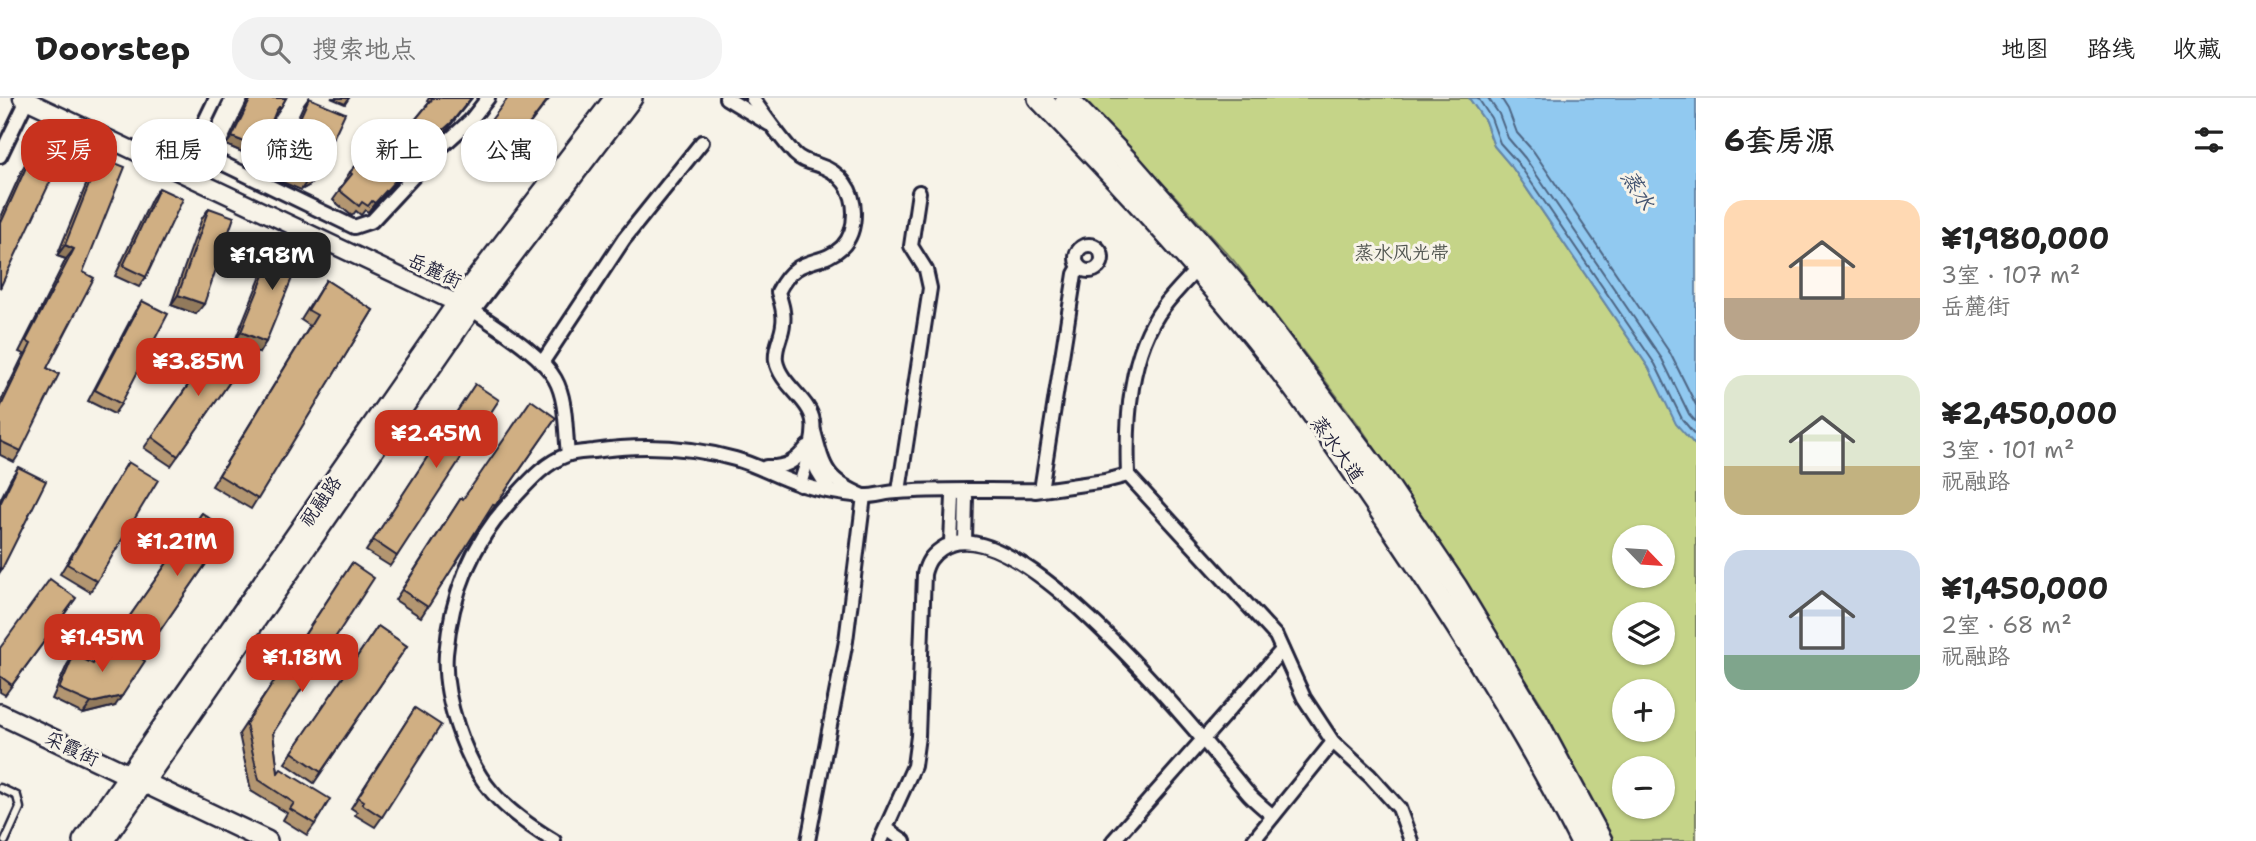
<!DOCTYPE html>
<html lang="zh">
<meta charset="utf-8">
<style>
:root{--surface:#fff;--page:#f2f2f2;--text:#222;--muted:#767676;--line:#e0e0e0;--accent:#c8321e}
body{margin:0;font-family:"Shantell Sans","LXGW WenKai TC",sans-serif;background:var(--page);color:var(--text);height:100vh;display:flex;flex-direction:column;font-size:26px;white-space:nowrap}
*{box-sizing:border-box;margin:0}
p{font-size:23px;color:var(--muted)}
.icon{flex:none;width:38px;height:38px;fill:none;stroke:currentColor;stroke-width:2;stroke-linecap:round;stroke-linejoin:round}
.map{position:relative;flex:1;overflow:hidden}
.sheet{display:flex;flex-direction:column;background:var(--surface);width:560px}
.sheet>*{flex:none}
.guide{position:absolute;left:21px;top:21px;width:665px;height:63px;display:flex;gap:14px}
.needle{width:46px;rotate:115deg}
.tools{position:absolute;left:1612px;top:427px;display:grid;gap:14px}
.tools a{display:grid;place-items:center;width:63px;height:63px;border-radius:50%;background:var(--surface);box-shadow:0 2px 5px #0004;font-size:35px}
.price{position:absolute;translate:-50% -60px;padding:0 16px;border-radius:14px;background:var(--accent);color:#fff;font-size:23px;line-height:46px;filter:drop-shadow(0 2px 4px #0008)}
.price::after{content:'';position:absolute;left:50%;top:42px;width:21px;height:16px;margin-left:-10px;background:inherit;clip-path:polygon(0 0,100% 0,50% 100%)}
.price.active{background:#222;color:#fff}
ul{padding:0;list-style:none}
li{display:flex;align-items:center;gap:21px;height:175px;padding:0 28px}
li span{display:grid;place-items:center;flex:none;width:196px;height:140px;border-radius:21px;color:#555}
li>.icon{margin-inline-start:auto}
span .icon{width:84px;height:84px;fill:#fffc;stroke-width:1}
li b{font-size:30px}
h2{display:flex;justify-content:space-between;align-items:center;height:84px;padding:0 28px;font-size:30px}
.tag{padding:0 24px;border-radius:28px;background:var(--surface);box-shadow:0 2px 5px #0004;font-size:24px;line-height:63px}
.tag.active{background:var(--accent);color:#fff}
header{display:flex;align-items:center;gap:42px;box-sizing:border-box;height:98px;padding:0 35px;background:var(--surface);border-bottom:2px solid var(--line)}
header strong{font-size:33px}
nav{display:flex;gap:38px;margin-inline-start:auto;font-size:24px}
.search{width:490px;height:63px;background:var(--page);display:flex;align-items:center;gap:18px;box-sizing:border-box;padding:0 24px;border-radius:28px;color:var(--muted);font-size:26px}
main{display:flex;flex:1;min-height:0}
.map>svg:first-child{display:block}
</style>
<header>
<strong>Doorstep</strong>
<div class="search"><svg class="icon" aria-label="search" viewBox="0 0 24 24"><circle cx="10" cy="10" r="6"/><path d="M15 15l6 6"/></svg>搜索地点</div>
<nav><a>地图</a><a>路线</a><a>收藏</a></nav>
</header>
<main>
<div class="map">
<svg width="1696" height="743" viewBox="0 0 1696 743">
<rect width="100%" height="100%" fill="#f7f3e8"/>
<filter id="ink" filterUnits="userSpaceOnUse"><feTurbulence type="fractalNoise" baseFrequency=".0143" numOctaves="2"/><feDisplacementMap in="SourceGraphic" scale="14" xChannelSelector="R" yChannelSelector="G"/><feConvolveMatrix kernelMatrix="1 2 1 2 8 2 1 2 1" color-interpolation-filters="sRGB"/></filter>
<g filter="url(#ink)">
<path fill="#c5d488" stroke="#747b62" stroke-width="2" fill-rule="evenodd" d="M1079,0H1469L1485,23L1494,48L1512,69L1649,270L1676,325L1696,348V743H1612L1542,607L1408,399L1359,327L1234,163L1175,98ZM1624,439H1662V478H1624ZM1624,516H1662V555H1624ZM1624,593H1662V632H1624ZM1624,670H1662V709H1624Z"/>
<polygon fill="#91c9f0" stroke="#6586a8" stroke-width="2" points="1469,0 1696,0 1696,348 1676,326 1649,270 1512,69 1494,48 1485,23"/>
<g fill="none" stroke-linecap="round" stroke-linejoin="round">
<g stroke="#4e6583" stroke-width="2">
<polyline points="1478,0 1491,20 1500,45 1518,65 1655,266 1682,321 1696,338"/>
<polyline points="1488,0 1499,16 1508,40 1525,60 1662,261 1689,316 1696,324"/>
<polyline points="1501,0 1508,11 1517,35 1534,54 1670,255 1696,307"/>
</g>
<defs>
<polyline id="service" points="0,690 17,698 20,710 5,743"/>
<g id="minor">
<polyline points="216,0 201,31 199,46 207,58 354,129 372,123 439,51 470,23 488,0"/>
<polyline points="726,0 769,26"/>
<path d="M752,0C766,19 779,39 795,56C802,63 809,64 818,67C841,74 854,92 854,115C854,128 851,140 842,149C820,170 797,155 778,194C781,204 785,215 783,226C782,239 774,249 776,263C780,286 810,302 813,323C816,342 805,368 800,387"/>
<polyline points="0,58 28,0"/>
<circle cx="1089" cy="160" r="13"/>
<path d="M1197,171C1186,183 1174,195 1164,208C1129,254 1126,322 1128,377L1276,538L1304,600L1333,644L1370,678L1399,710L1411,743"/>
<path d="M471,211C496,229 540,254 555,281C567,302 565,333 568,356"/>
<polyline points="542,265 624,141 702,44"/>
<polyline points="812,353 817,372 830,393"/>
<path d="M766,369C786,370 795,364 807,349"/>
<polyline points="899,393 930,190 926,172 911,148 919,94"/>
<polyline points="1035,393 1105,383 1128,377"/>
<polyline points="951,444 953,399 959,394 966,399 965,443"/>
<polyline points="887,731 904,743"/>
<path d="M554,743C531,729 509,714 492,694C464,662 443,597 446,556C451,499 471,446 511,403C527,386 544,365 567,357C575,354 585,354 594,353C641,346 689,348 735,361C757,367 777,379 799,386C818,392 842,396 862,398C874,399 886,394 898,394C946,390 994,393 1041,392L1075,176L1079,169"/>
<path d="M808,743L846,543L864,398C826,382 824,371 814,333"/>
<path d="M880,743L914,668L918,638L924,476C927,464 931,458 941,451C1013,401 1203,642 1246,693C1253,702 1264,710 1273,718"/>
<polyline points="1113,743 1282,552"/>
<polyline points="1253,743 1333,644"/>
</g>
<polyline id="tertiary" points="22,0 465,209"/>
<g id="secondary">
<polyline points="0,616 267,743"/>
<polyline points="83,743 457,206 615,0"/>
<polyline points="103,743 471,211 632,0"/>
</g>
<g id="primary">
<path d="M1039,0C1103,66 1166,133 1225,203C1287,276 1342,355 1395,434C1462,533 1527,636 1581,743"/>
<polyline points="1066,0 1129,65 1243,195 1385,384 1456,489 1536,622 1601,743"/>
</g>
</defs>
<use href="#service" stroke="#22223b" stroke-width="11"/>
<use href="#minor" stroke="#22223b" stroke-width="18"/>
<use href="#tertiary" stroke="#22223b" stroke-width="21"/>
<use href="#secondary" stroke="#22223b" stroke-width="24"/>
<use href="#primary" stroke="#22223b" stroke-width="26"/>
<use href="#service" stroke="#f7f3e8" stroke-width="6"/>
<use href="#minor" stroke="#f7f3e8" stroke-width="12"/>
<use href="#tertiary" stroke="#f7f3e8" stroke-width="16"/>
<use href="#secondary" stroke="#f7f3e8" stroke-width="19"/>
<use href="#primary" stroke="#f7f3e8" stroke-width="21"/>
</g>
<g fill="#b39671" stroke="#22223b" stroke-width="2">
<polygon points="249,0 286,0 281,9 275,18 268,33 287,43 303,8 309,0 315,79 310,87 301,92 280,83 284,75 274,70 278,63 258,54 254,59 226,47"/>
<polygon points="331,0 349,0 345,6"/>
<polygon points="429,0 472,0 445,34 424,53 368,114 365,112 361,117 356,113 352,118 333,102 345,85 344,83 350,74 370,52 368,51 375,41 383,35 402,38 429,5 427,3"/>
<polygon points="550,0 500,64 475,45 482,34"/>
<polygon points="41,36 0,190 0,121 34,46"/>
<polygon points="100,59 83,174 47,270 21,353 14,364 0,357 0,305 24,256 19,254 66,161 57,158 93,70"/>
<polygon points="159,90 146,179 139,189 115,178 152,100"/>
<polygon points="209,110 196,216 171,207 202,120"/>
<polygon points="278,143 259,255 234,245 271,153"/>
<polygon points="326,182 373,212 251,411 212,388 310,228 301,222"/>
<polygon points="142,203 121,306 114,316 88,303 135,213"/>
<polygon points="219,243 245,262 171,368 144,350"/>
<polygon points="468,297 397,458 390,468 366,453"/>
<polygon points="556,320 492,412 487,418 486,417 421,519 395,502 461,400 463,401"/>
<polygon points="128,364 97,483 90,494 60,476"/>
<polygon points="18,369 2,471 0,474 0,402 11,380"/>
<polygon points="202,415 228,434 145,554 118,535"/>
<polygon points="352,465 273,635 278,675 315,726 307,737 283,722 287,715 251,693 239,636"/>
<polygon points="76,500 5,597 0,594 0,550"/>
<polygon points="378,528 407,548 314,685 285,665"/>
<polygon points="74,556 115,608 83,616 52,601 67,567"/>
<polygon points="415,610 382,719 375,729 355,717 357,714 351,710"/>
</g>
<g fill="#927a5c" stroke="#22223b" stroke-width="2">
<polygon points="471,0 445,34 424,53 368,114 375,105"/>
<polygon points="232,39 260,50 254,59 226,47"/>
<polygon points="315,79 310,87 301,92 307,83"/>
<polygon points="65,147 74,151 66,161 57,158"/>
<polygon points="178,197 204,206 196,216 171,207"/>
<polygon points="241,234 266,244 259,255 234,245"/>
<polygon points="122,598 115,608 83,616 91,605"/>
</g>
<g fill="#d0af83" stroke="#22223b" stroke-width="2">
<polygon points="251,0 286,0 281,9 279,9 276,13 268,33 289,44 309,0 345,15 315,79 307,83 286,74 290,66 280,62 284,54 263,45 260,50 232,39"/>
<polygon points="433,0 471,0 451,25 431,43 375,105 372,103 368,108 362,104 359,108 339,92 352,76 350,74 378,44 375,41 381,33 383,35 389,28 402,38"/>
<polygon points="508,0 549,0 508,54 482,34"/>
<polygon points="41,36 67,48 0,190 0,127"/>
<polygon points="100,59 125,69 83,174 94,180 47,270 59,276 21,353 0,343 0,310 31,246 26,243 74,151 65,147"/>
<polygon points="159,90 183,101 146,179 123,168"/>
<polygon points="209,110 234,119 204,206 178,197"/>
<polygon points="278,143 303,153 266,244 241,234"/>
<polygon points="326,182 373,212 258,401 219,377 317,217 308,212"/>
<polygon points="142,203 168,216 121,306 95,292"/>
<polygon points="219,243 245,262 178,358 152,339"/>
<polygon points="475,286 499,302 397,458 373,442"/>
<polygon points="531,302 556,320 499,402 495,408 493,406 428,509 402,492 461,400 463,401"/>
<polygon points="128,364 158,382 97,483 67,466"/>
<polygon points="18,369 46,383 2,471 0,470 0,406"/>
<polygon points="202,415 228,434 152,544 125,525"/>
<polygon points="352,465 374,480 273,635 278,675 281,671 330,701 315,726 290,711 294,705 259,682 246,626"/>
<polygon points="50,481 76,500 12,587 0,578 0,550"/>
<polygon points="378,528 407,548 321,674 292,654"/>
<polygon points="111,540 145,563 122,598 91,605 59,591 74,556 93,566"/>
<polygon points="415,610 441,627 382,719 362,706 364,703 358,699"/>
</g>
</g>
<g text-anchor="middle" stroke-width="6" stroke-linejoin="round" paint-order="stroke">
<g font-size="19" fill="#535752" stroke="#f7f3e8">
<text x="1402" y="161">蒸水风光带</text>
</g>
<g font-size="19" fill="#22223b" stroke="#f7f3e8">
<text transform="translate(435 172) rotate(25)" y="7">岳麓街</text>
<text transform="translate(1338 351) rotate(55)" y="7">蒸水大道</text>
<text transform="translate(320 403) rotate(-55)" y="7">祝融路</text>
<text transform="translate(72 650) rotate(25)" y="7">采霞街</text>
</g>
<g font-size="21" font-style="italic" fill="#435471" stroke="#f7f3e8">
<text transform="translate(1638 92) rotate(58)" y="7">蒸水</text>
</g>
</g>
</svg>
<div class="tools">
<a><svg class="needle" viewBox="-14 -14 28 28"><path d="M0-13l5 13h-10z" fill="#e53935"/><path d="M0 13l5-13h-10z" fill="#767676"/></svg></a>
<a><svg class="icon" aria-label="layers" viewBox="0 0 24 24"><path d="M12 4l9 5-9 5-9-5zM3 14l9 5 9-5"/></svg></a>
<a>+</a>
<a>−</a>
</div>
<b class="price active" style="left:272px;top:194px">¥1.98M</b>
<b class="price" style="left:198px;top:300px">¥3.85M</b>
<b class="price" style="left:436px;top:372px">¥2.45M</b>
<b class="price" style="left:177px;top:480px">¥1.21M</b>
<b class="price" style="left:102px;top:576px">¥1.45M</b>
<b class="price" style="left:302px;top:596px">¥1.18M</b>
<div class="guide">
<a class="tag active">买房</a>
<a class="tag">租房</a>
<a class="tag">筛选</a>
<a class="tag">新上</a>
<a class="tag">公寓</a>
</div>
</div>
<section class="sheet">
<h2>6套房源<svg class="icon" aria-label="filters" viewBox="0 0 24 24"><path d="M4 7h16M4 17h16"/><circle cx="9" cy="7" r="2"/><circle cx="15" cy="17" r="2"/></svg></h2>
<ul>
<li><span style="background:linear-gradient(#ffd9b3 70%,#b9a48a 0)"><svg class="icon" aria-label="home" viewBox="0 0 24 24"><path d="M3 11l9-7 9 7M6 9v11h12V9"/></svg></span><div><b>¥1,980,000</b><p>3室 · 107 m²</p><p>岳麓街</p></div></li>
<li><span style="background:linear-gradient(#dfe7d0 65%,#c2b280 0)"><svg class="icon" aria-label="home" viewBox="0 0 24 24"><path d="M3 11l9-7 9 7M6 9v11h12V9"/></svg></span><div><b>¥2,450,000</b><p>3室 · 101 m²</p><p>祝融路</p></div></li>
<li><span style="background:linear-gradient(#c9d6e8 75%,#7fa58c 0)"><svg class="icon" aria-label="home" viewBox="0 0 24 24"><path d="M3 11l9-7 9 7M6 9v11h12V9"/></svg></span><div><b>¥1,450,000</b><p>2室 · 68 m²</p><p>祝融路</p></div></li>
</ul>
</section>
</main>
